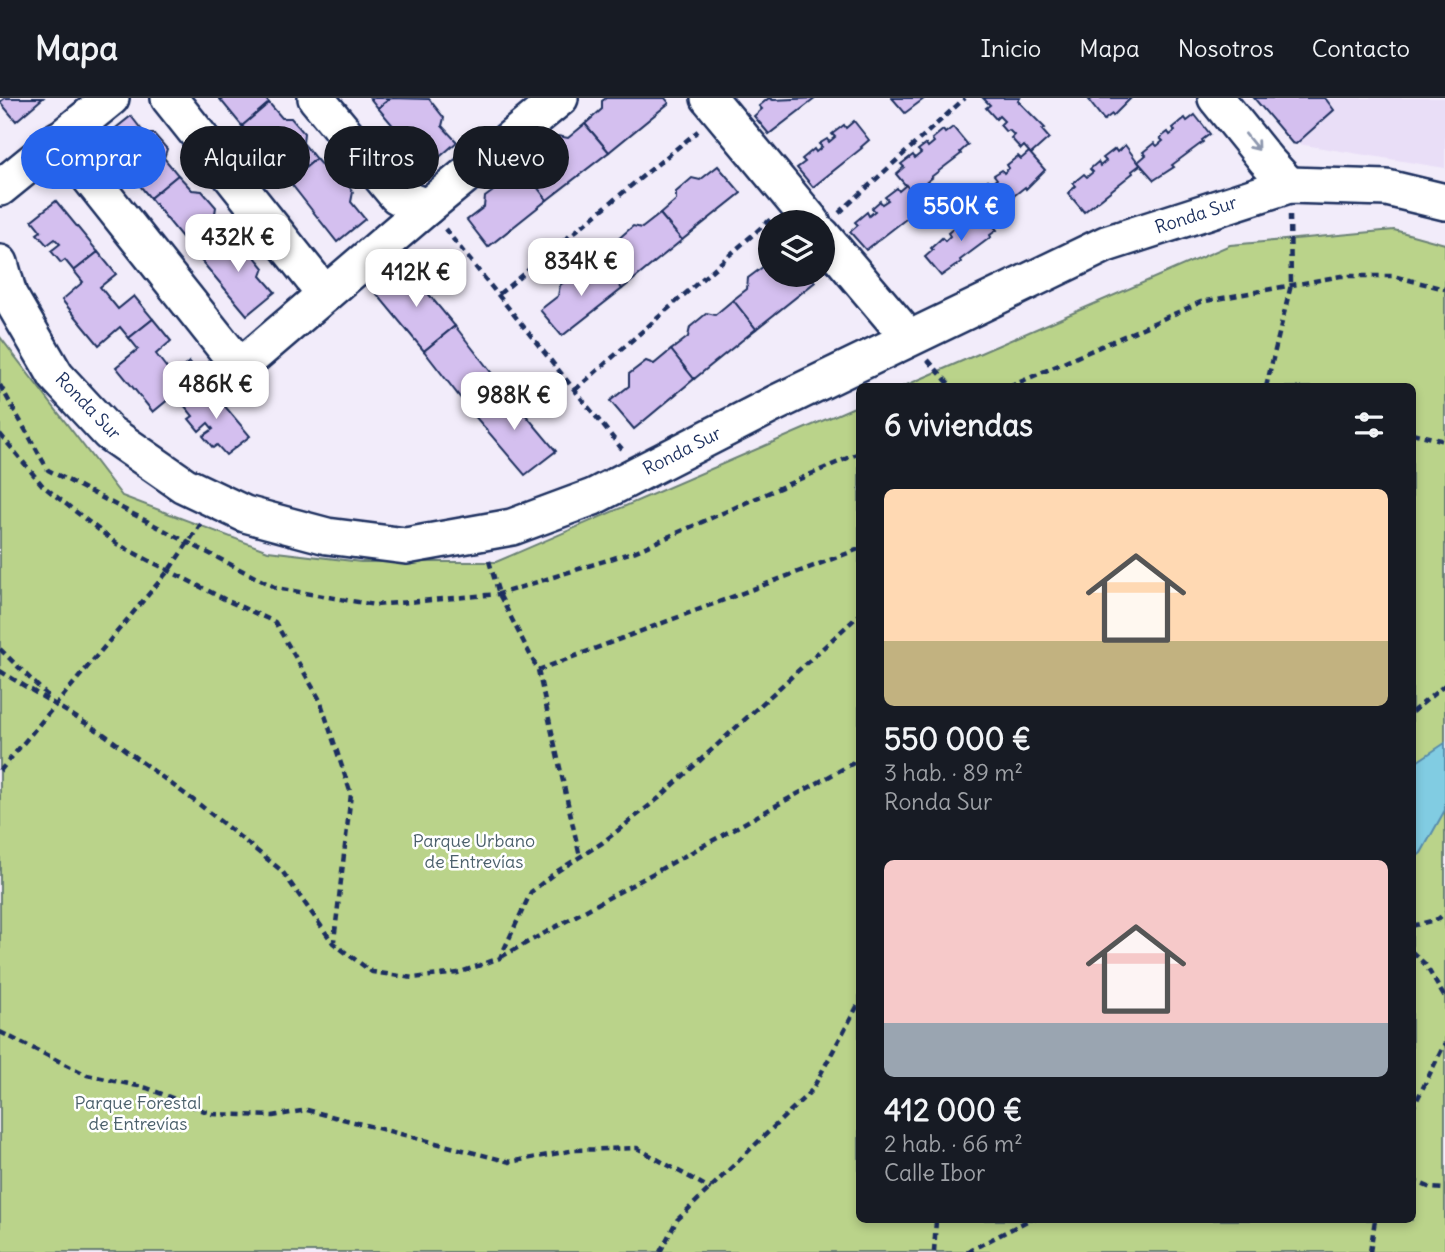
<!DOCTYPE html>
<html lang="es">
<meta charset="utf-8">
<style>
:root{--surface:#171b24;--page:#20242c;--text:#f1f3f6;--muted:#9ea1a6;--line:#363941;--accent:#2563eb}
body{margin:0;font-family:Delius,sans-serif;background:var(--page);color:var(--text);height:100vh;display:flex;flex-direction:column;font-size:26px;white-space:nowrap}
*{box-sizing:border-box;margin:0}
p{font-size:23px;color:var(--muted)}
.icon{flex:none;width:38px;height:38px;fill:none;stroke:currentColor;stroke-width:2;stroke-linecap:round;stroke-linejoin:round}
.map{position:relative;flex:1;overflow:hidden}
.drawer{position:absolute;left:856px;top:285px;width:560px;height:840px;display:flex;flex-direction:column;background:var(--surface);border-radius:10px;box-shadow:0 4px 10px #0003}
.drawer>*{flex:none}
.hud{position:absolute;left:21px;top:28px;width:665px;height:63px;display:flex;gap:14px}
.tools{position:absolute;left:758px;top:112px;display:grid;gap:14px}
.tools a{display:grid;place-items:center;width:77px;height:77px;border-radius:50%;background:var(--surface);box-shadow:0 4px 10px #0003;font-size:35px}
.price{position:absolute;translate:-50% -60px;padding:0 16px;border-radius:14px;background:#fff;color:#222;font-size:23px;line-height:46px;filter:drop-shadow(0 2px 4px #0008)}
.price::after{content:'';position:absolute;left:50%;top:42px;width:21px;height:16px;margin-left:-10px;background:inherit;clip-path:polygon(0 0,100% 0,50% 100%)}
.price.active{background:var(--accent);color:#fff}
ul{padding:0;list-style:none}
li{display:grid;align-content:center;gap:14px;height:371px;padding:0 28px}
li span{display:grid;place-items:center;height:217px;border-radius:10px;color:#555}
li>.icon{margin-inline-start:auto}
span .icon{width:126px;height:126px;fill:#fffc;stroke-width:1}
li b{font-size:30px}
h2{display:flex;justify-content:space-between;align-items:center;height:84px;padding:0 28px;font-size:30px}
.tag{padding:0 24px;border-radius:32px;background:var(--surface);box-shadow:0 4px 10px #0003;font-size:24px;line-height:63px}
.tag.active{background:var(--accent);color:#fff}
header{display:flex;align-items:center;gap:42px;box-sizing:border-box;height:98px;padding:0 35px;background:var(--surface);border-bottom:2px solid var(--line)}
header strong{font-size:33px}
nav{display:flex;gap:38px;margin-inline-start:auto;font-size:24px}
.map>svg:first-child{display:block}
</style>
<header>
<strong>Mapa</strong>
<nav><a>Inicio</a><a>Mapa</a><a>Nosotros</a><a>Contacto</a></nav>
</header>
<div class="map">
<svg width="1445" height="1154" viewBox="0 0 1445 1154">
<rect width="100%" height="100%" fill="#f2ecfa"/>
<filter id="ink" filterUnits="userSpaceOnUse"><feTurbulence type="fractalNoise" baseFrequency=".0143" numOctaves="2"/><feDisplacementMap in="SourceGraphic" scale="14" xChannelSelector="R" yChannelSelector="G"/><feConvolveMatrix kernelMatrix="1 2 1 2 8 2 1 2 1" color-interpolation-filters="sRGB"/></filter>
<g filter="url(#ink)">
<polygon fill="#e9def7" points="1254,0 1445,0 1445,70 1292,45"/>
<polygon fill="#bad38a" stroke="#6a8174" stroke-width="2" points="1394,132 1445,146 1445,1154 0,1154 0,239 122,398 268,453 361,464 496,464 859,307 859,1122 1412,1122 1412,289 902,289 1230,147"/>
<polygon fill="#81cce2" stroke="#588dad" stroke-width="2" points="1445,645 1445,712 1421,755 1412,762 1412,667"/>
<g fill="#d4bfef" stroke="#1b2f5e" stroke-width="2">
<polygon points="5,0 43,0 16,23 0,4"/>
<polygon points="219,0 265,0 269,5 242,28"/>
<polygon points="370,0 391,0 378,10"/>
<polygon points="391,0 429,1 444,20 442,28 457,44 428,69 378,10"/>
<polygon points="606,0 665,0 669,5 609,54 585,26 602,11 602,3"/>
<polygon points="769,0 773,2 816,0 769,36 754,18 762,11 759,8"/>
<polygon points="892,0 925,0 905,15"/>
<polygon points="983,0 1020,0 1018,3 1045,30 1042,32 1049,40 1031,56 1024,48 1021,51 1011,40 1014,37 1009,32 1006,34 1000,27 1004,23 999,18 996,21 986,10 990,7"/>
<polygon points="1093,0 1131,0 1113,18 1112,16 1104,22 1089,3"/>
<polygon points="1254,0 1325,0 1334,12 1296,46 1292,45"/>
<polygon points="269,5 282,20 291,20 304,35 303,45 316,61 289,83 242,28"/>
<polygon points="1195,17 1210,36 1202,42 1203,44 1172,67 1174,69 1154,82 1138,64 1146,57 1143,54 1154,45 1157,48 1163,43 1160,40 1168,34 1170,37 1175,33 1173,30 1185,20 1187,23"/>
<polygon points="131,18 145,36 154,36 167,51 164,60 178,77 150,100 102,41"/>
<polygon points="854,23 869,42 861,49 862,50 813,89 797,70 805,64 802,61 814,51 816,54 822,49 819,46 827,41 829,44 835,39 832,36 844,27 846,30"/>
<polygon points="585,26 609,54 547,102 527,76 542,60 542,51 558,38 568,40"/>
<polygon points="953,29 968,47 960,54 961,56 931,79 932,80 912,95 896,76 904,69 901,66 913,57 915,60 921,55 918,52 926,46 928,49 934,44 932,41 943,32 945,35"/>
<polygon points="1125,47 1140,67 1132,73 1133,75 1084,114 1068,95 1076,88 1073,85 1084,76 1087,79 1093,74 1090,71 1098,64 1100,68 1106,63 1103,60 1115,51 1117,54"/>
<polygon points="1029,54 1045,72 1026,91 1025,89 1006,104 1008,106 987,120 972,101 980,95 977,92 988,82 991,85 997,81 994,77 1002,72 1004,75 1009,70 1007,67 1018,58 1021,61"/>
<polygon points="316,61 331,78 341,77 353,94 351,104 365,121 337,144 289,83"/>
<polygon points="718,68 741,95 682,142 660,116 676,102 676,94 692,80 700,82"/>
<polygon points="527,76 547,102 488,149 467,122 484,109 485,99 500,88 509,90"/>
<polygon points="178,77 192,92 202,93 216,109 214,122 226,137 199,160 150,100"/>
<polygon points="906,87 921,106 914,112 915,114 866,152 850,134 858,127 855,124 867,114 869,118 875,113 872,110 880,103 882,106 888,102 885,99 897,90 899,93"/>
<polygon points="56,103 98,154 74,173 65,162 61,165 51,153 60,146 55,141 47,147 37,136 41,133 32,122"/>
<polygon points="981,113 997,132 990,137 991,139 960,162 961,164 941,178 925,159 933,152 931,150 942,140 945,143 950,138 948,135 955,129 958,132 963,128 961,125 972,116 975,118"/>
<polygon points="660,116 682,142 622,191 600,163 615,152 616,143 633,128 642,130"/>
<polygon points="226,137 241,154 251,154 264,170 261,178 275,194 247,217 199,160"/>
<polygon points="98,154 116,176 100,189 118,211 134,198 153,221 129,240 120,229 99,247 62,202 83,184 74,173"/>
<polygon points="600,163 622,191 562,238 540,212 558,198 560,187 573,177 582,178"/>
<polygon points="764,168 770,170 770,177 809,177 815,184 756,231 733,202 747,191 748,180"/>
<polygon points="407,170 455,228 424,253 376,195"/>
<polygon points="733,202 756,231 694,281 671,252 688,239 690,229 707,215 715,217"/>
<polygon points="153,221 171,243 156,256 173,278 189,264 207,287 184,307 175,296 153,314 116,269 138,251 129,240"/>
<polygon points="455,228 504,291 473,316 424,253"/>
<polygon points="671,252 694,281 634,331 610,303 629,288 629,276 646,263 654,266"/>
<polygon points="207,287 250,338 226,357 217,347 213,350 203,338 213,331 208,325 199,333 189,321 193,318 184,307"/>
<polygon points="504,291 556,353 525,377 473,316"/>
</g>
<g fill="none" stroke-linecap="round" stroke-linejoin="round">
<defs>
<g id="minor">
<polyline points="169,0 325,196"/>
<polyline points="316,0 397,98 427,109 560,0"/>
<polyline points="709,0 812,124"/>
<polyline points="1216,0 1266,62 1289,87"/>
<polyline points="59,41 240,269 427,109"/>
<polyline points="0,90 111,0"/>
<polyline points="822,137 909,240"/>
<polyline points="0,165 9,197 56,278 109,335 184,387 245,416 327,438 406,448 512,429 593,399 776,305 1106,146 1289,87 1387,90 1445,104"/>
</g>
</defs>
<use href="#minor" stroke="#1b2f5e" stroke-width="40"/>
<g stroke="#1b2f5e" stroke-width="4.5" stroke-dasharray="7 5" stroke-linecap="butt">
<polyline points="839,115 965,0"/>
<polyline points="445,131 622,351"/>
<polyline points="499,196 698,33"/>
<polyline points="928,262 952,289"/>
<polyline points="0,287 48,372 276,490 375,507 499,496 636,453 859,355"/>
<polyline points="1009,289 1201,204 1341,178 1393,178 1445,191"/>
<polyline points="1266,289 1291,187 1290,116"/>
<polyline points="575,292 772,120"/>
<polyline points="1412,335 1445,343"/>
<polyline points="0,336 43,388 117,446 228,503 275,524 320,602 351,696 334,843"/>
<polyline points="489,463 499,496 538,572 580,759"/>
<polyline points="0,551 51,601"/>
<polyline points="538,572 859,451"/>
<polyline points="0,573 105,637 200,707 282,773 333,845 372,874 413,880 458,875 500,860 531,794 556,774 602,745 659,700 859,517"/>
<polyline points="1412,614 1445,587"/>
<polyline points="0,673 169,472 201,426"/>
<polyline points="1412,828 1438,821 1445,815"/>
<polyline points="1412,854 1425,866 1445,900"/>
<polyline points="501,859 859,662"/>
<polyline points="0,934 87,977 147,990 212,1016 273,1018 307,1012 510,1064 575,1052 637,1050 711,1091"/>
<polyline points="1412,1012 1445,945"/>
<polyline points="1412,1082 1431,1090 1445,1091"/>
<polyline points="660,1154 677,1122 812,992 859,905"/>
<polyline points="934,1154 936,1122"/>
<polyline points="967,1154 1029,1122"/>
<polyline points="1370,1154 1375,1122"/>
</g>
<use href="#minor" stroke="#fff" stroke-width="35"/>
</g>
<defs><path id="oneway-shaft" d="M-6 0H5M1.5-3L5.5 0L1.5 3" fill="none" stroke-width="1.6" stroke-linecap="round" stroke-linejoin="round" transform="scale(1.75)"/></defs>
<use stroke="#8d97ae" href="#oneway-shaft" transform="translate(1252 44) rotate(51)"/>
</g>
<g text-anchor="middle" stroke-width="5" stroke-linejoin="round" paint-order="stroke">
<g font-size="18" fill="#1b2f5e" stroke="#fff">
<text transform="translate(1196 117) rotate(-18)" y="6">Ronda Sur</text>
<text transform="translate(88 308) rotate(46)" y="6">Ronda Sur</text>
<text transform="translate(682 353) rotate(-27)" y="6">Ronda Sur</text>
</g>
<g font-size="18" fill="#4b606b" stroke="#fff">
<text x="474" y="749">Parque Urbano<tspan x="474" dy="21">de Entrevías</tspan></text>
<text x="138" y="1011">Parque Forestal<tspan x="138" dy="21">de Entrevías</tspan></text>
</g>
</g>
</svg>
<div class="tools">
<a><svg class="icon" aria-label="layers" viewBox="0 0 24 24"><path d="M12 4l9 5-9 5-9-5zM3 14l9 5 9-5"/></svg></a>
</div>
<b class="price active" style="left:961px;top:145px">550K €</b>
<b class="price" style="left:238px;top:176px">432K €</b>
<b class="price" style="left:581px;top:200px">834K €</b>
<b class="price" style="left:416px;top:211px">412K €</b>
<b class="price" style="left:216px;top:323px">486K €</b>
<b class="price" style="left:514px;top:334px">988K €</b>
<div class="hud">
<a class="tag active">Comprar</a>
<a class="tag">Alquilar</a>
<a class="tag">Filtros</a>
<a class="tag">Nuevo</a>
</div>
<section class="drawer">
<h2>6 viviendas<svg class="icon" aria-label="filters" viewBox="0 0 24 24"><path d="M4 7h16M4 17h16"/><circle cx="9" cy="7" r="2"/><circle cx="15" cy="17" r="2"/></svg></h2>
<ul>
<li><span style="background:linear-gradient(#ffd9b3 70%,#c2b280 0)"><svg class="icon" aria-label="home" viewBox="0 0 24 24"><path d="M3 11l9-7 9 7M6 9v11h12V9"/></svg></span><div><b>550 000 €</b><p>3 hab. · 89 m²</p><p>Ronda Sur</p></div></li>
<li><span style="background:linear-gradient(#f6c9c9 75%,#9aa5b1 0)"><svg class="icon" aria-label="home" viewBox="0 0 24 24"><path d="M3 11l9-7 9 7M6 9v11h12V9"/></svg></span><div><b>412 000 €</b><p>2 hab. · 66 m²</p><p>Calle Ibor</p></div></li>
</ul>
</section>
</div>
